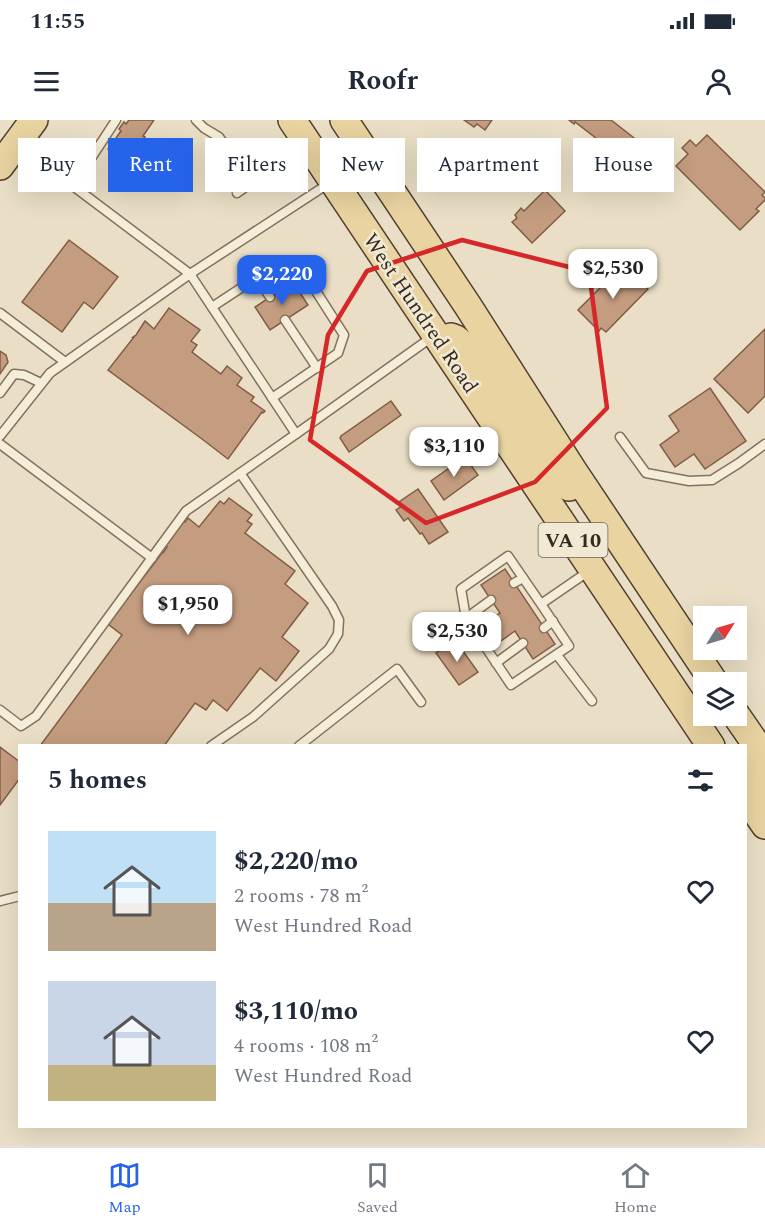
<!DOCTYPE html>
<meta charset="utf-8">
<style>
:root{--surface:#fff;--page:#f2f2f3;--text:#1f2937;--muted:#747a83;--line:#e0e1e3;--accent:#2563eb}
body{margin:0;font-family:Spectral,serif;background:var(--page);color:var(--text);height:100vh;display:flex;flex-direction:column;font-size:22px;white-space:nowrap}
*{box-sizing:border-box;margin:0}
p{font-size:20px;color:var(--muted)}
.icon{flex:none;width:33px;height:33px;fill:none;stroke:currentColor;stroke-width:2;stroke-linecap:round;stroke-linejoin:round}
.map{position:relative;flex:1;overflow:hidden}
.sheet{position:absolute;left:18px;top:624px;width:729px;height:384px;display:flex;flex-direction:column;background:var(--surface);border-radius:0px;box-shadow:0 6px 24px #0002}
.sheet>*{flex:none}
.guide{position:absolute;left:18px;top:18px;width:729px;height:54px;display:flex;gap:12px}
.needle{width:39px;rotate:53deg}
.tools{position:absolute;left:693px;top:486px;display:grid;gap:12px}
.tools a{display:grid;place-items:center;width:54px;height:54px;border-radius:0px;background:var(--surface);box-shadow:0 6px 24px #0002;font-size:30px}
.price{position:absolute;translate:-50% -51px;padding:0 14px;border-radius:12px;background:#fff;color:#222;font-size:20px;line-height:39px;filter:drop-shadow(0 2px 3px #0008)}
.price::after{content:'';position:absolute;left:50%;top:36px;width:18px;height:14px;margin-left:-9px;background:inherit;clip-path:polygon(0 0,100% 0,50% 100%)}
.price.on{background:var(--accent);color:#fff}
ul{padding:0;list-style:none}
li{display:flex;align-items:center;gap:18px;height:150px;padding:0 30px}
li span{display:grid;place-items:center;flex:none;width:168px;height:120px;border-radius:0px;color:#555}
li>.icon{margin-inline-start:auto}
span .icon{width:72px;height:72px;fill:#fffc;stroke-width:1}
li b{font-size:26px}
h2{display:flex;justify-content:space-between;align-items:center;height:72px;padding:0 30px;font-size:26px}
.chip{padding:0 21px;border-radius:0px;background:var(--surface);box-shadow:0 6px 24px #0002;font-size:21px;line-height:54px}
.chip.on{background:var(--accent);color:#fff}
.status{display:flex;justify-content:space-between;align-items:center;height:42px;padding:0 30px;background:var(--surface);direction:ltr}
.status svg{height:16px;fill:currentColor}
header{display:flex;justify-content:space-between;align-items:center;height:78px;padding:0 30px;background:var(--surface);font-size:27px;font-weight:700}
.dock{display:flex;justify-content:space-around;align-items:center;height:84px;border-top:2px solid var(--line);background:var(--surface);font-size:16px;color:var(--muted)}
.dock a{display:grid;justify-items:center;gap:3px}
.dock .on{color:var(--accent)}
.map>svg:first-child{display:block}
</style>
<div class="status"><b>11:55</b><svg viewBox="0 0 49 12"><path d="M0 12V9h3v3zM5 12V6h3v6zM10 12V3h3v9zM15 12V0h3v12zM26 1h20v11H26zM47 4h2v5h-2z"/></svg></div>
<header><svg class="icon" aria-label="menu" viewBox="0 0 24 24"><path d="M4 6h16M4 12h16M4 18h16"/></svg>Roofr<svg class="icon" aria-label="person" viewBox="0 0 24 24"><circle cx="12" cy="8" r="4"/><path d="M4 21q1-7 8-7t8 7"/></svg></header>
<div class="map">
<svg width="765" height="1026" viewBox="0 0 765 1026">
<rect width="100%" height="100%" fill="#eadfc6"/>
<g fill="#c49c7f" stroke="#805d45" stroke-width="1.5">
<polygon points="129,0 154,0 143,16 145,17 136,29 134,28 125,41 108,29 121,11 119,9 124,2 126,4"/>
<polygon points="464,0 492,0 485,10 477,4 474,7"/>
<polygon points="569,0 611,0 647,28 632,46 575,2 574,4"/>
<polygon points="707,15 765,72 762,75 765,78 765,80 756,89 759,91 740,110 676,46 688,34 682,28 690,20 696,26"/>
<polygon points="545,70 565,91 532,123 512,102 517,98 515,95 521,88 524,91"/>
<polygon points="69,120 118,157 93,189 84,182 62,212 22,182"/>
<polygon points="624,146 648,169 606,212 601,208 599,211 578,190 600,168 599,167 604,162 606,164"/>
<polygon points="293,162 308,185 270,210 255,187"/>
<polygon points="169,188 200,210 191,221 197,225 192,232 221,254 227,246 242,258 237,265 254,277 251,281 265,291 263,293 262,292 228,339 202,319 108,250 134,217 133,217 136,215 145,201 154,209"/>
<polygon points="765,209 765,276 748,293 714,259"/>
<polygon points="0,231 6,235 8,242 0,254"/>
<polygon points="710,268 746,321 705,349 694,334 675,347 660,325 679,311 669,296"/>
<polygon points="391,281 401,295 349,332 340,318 341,316"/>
<polygon points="465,337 478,355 444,380 431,361"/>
<polygon points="418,369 448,412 429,424 422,413 420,414 408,398 404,401 396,390 402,386 399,382"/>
<polygon points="229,378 252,395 247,401 252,404 245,413 295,451 285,464 308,483 282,517 299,531 276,561 260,548 227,591 213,580 206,590 195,583 164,626 40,626 122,515 108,504 162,433 163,433 167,427 165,426 183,402 185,402 188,398 199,407 220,381 224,384"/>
<polygon points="505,449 555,524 533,539 515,511 498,523 485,503 500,493 481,465"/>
<polygon points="455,520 478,552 459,565 436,533"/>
<polygon points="0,627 20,642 20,658 0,685"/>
</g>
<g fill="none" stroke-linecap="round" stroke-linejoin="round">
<defs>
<g id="lane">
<polyline points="196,0 204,8 219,17 245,54 247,62 244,68 237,73"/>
<polyline points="20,26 190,154 296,314"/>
<polyline points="73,66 116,0"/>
<polyline points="257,158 270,177"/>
<polyline points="212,187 282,141 298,143 344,215 338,233 272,278"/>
<polyline points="0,193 65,242"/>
<polyline points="285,200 317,248"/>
<polyline points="0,273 14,254 24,255 41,263"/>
<polyline points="0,316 50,253 190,154 331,62"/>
<polyline points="620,317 646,353 689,361 712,360 739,343 765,324"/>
<polyline points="0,324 152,438"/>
<polyline points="514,463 523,458"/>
<polyline points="541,484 508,436 461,469 466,498 511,565 569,526 541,484 589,451"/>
<polyline points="544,508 553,501"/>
<polyline points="432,523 491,480"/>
<polyline points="557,535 592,581"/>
<polyline points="496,543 523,523"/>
<polyline points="0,590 21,606 36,596 186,391 296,314 432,217"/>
<polyline points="211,626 253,597 329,529 338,514 339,500 332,486 240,353"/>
<polyline points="299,626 397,549 421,582"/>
<polyline points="0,781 20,776"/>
</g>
<g id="primary">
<polyline points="292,0 711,626"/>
<polyline points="344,0 468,186 572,349 714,562"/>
<polyline points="0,46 34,0"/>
<polyline points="451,217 456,219 466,228 541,338 569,367"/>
<polyline points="736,595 765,637"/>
<polyline points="746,643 765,672"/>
<polyline points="746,677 765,705"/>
</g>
</defs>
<use href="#lane" stroke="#83715d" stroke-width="11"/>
<use href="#primary" stroke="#514031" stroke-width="30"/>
<use href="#lane" stroke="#f5edd8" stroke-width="8"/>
<use href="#primary" stroke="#e9d3a1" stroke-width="27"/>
</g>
<path fill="none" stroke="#d62828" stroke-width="4.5" stroke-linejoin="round" d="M462,120L589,152L607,288L535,362L426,403L310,320L328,215L367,151Z"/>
<g text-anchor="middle" stroke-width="5" stroke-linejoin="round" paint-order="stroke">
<rect fill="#f2e9d4" stroke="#6e6356" stroke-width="1.5" x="538.5" y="403" width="69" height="34" rx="4.5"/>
<g font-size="20" font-weight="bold" fill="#352a20">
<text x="573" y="427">VA 10</text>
</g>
<g font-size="21" fill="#352a20" stroke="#f2e9d4">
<text transform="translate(421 193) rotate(56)" y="7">West Hundred Road</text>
</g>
</g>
</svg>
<div class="tools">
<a><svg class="needle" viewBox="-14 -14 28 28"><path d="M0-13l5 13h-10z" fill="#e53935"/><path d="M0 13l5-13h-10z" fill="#747a83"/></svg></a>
<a><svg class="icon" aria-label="layers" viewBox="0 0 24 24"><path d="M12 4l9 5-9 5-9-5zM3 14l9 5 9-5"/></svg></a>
</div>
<b class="price" style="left:613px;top:180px">$2,530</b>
<b class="price on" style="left:282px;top:186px">$2,220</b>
<b class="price" style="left:454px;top:358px">$3,110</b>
<b class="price" style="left:188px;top:516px">$1,950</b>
<b class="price" style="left:457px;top:543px">$2,530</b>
<div class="guide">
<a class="chip">Buy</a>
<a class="chip on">Rent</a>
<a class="chip">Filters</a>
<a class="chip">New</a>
<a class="chip">Apartment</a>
<a class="chip">House</a>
</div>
<section class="sheet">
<h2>5 homes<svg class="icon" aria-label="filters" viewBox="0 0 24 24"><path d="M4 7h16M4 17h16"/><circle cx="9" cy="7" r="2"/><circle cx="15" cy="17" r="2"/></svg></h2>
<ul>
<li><span style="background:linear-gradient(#bfe0f5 60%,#b9a48a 0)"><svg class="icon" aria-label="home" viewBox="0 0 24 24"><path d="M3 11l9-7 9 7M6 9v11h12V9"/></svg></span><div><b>$2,220/mo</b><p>2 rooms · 78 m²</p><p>West Hundred Road</p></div><svg class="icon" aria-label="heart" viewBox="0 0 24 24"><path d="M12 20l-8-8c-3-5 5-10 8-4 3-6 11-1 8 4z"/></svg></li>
<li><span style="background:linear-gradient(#c9d6e8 70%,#c2b280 0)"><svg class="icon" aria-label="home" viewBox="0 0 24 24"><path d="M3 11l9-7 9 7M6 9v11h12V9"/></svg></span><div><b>$3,110/mo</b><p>4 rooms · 108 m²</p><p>West Hundred Road</p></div><svg class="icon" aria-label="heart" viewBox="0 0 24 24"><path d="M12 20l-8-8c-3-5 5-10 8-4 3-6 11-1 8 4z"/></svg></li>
</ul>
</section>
</div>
<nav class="dock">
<a class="on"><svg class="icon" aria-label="map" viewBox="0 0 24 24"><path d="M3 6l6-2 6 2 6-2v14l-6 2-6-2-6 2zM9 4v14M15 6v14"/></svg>Map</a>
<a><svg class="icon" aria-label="saved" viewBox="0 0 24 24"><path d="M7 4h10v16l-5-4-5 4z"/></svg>Saved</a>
<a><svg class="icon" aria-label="home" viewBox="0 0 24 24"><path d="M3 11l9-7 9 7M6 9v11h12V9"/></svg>Home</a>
</nav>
